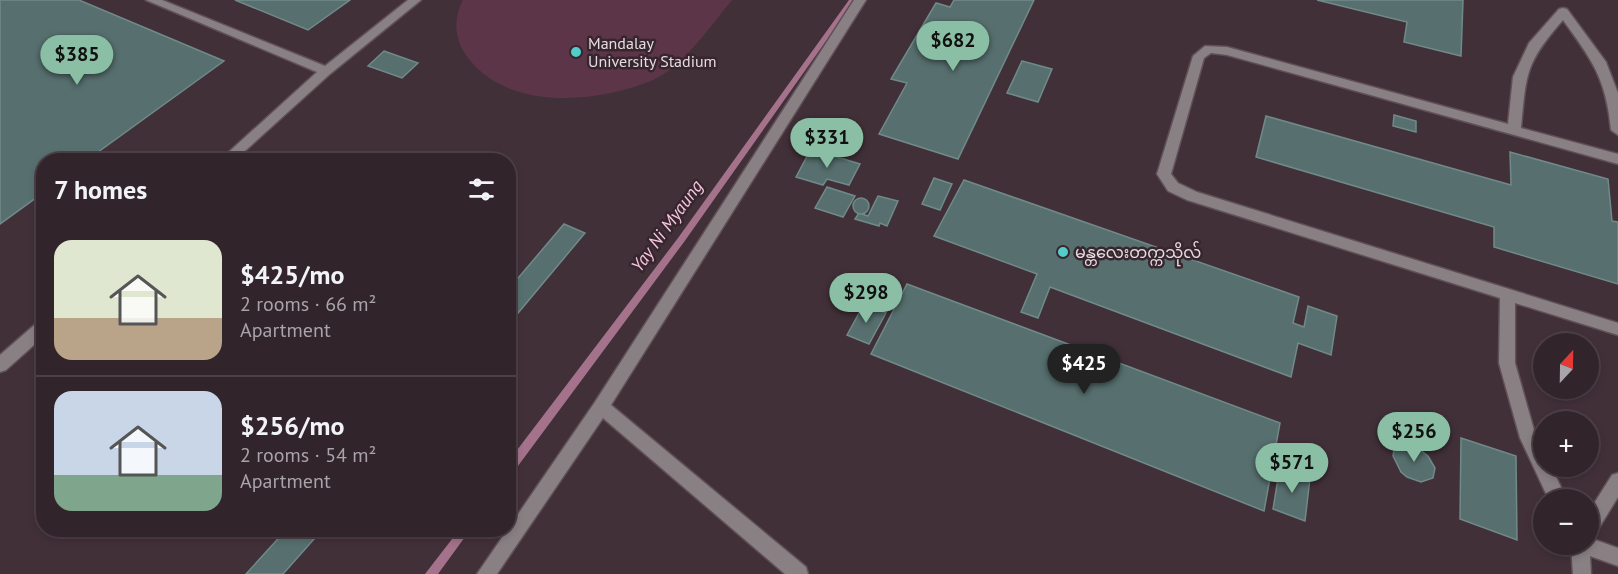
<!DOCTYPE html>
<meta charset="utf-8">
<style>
:root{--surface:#32242b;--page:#3d3037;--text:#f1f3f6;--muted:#a8a4a9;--line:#4d4147;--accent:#8abfa5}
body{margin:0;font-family:"PT Sans","Noto Sans Myanmar",sans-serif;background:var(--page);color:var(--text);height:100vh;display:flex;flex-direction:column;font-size:22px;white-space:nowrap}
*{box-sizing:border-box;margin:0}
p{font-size:20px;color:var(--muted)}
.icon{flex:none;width:33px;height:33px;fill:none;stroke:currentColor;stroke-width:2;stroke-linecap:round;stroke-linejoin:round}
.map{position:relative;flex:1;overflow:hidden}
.drawer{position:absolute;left:36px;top:153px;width:480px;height:384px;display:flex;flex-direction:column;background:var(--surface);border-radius:24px;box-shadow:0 3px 9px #0003,0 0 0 2px var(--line)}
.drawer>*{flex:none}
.needle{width:39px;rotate:22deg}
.tools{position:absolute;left:1533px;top:333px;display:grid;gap:12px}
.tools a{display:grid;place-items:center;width:66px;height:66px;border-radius:50%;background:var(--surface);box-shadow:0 3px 9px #0003,0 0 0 2px var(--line);font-size:30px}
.price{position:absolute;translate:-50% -51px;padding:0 14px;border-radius:21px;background:var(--accent);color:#111;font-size:20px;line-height:39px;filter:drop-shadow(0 2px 3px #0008)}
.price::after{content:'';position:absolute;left:50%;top:36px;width:18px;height:14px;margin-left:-9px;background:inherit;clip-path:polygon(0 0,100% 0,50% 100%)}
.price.selected{background:#222;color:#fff}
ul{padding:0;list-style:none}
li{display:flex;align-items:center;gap:18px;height:150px;padding:0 18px}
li+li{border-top:2px solid var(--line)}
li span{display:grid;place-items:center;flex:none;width:168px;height:120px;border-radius:18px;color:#555}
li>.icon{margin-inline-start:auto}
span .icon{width:72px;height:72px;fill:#fffc;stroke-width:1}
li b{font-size:26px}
h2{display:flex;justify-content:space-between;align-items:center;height:72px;padding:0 18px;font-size:26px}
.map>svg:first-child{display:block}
</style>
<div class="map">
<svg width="1618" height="574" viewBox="0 0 1618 574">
<rect width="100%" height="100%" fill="#423039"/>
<path fill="#5c3549" d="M463,0H732C711,25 683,67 653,80C596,104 502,112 464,52C454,36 454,16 463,0Z"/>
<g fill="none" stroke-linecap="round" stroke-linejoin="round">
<g fill="#a4738b" fill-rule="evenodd">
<polygon points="849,0 855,0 684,242 512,474 508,476 508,462 678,238"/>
<polygon points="459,530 470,530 438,574 425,574"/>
</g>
</g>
<g fill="#57706f" stroke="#708a89" stroke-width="1.5">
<polygon points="0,0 79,0 224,61 87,160 44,160 44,192 0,224"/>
<polygon points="235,0 350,0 308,30"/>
<polygon points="954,0 1034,0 958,159 879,134 907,83 891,79 936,3 950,7"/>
<polygon points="1317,0 1463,0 1461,56 1404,42 1407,22"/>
<polygon points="384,51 418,63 402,78 368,66"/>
<polygon points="1022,61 1052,69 1038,102 1007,93"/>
<polygon points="1394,115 1416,121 1416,132 1393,126"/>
<polygon points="1266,116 1511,185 1510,152 1608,179 1612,221 1618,222 1618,284 1494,247 1494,227 1256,157"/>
<polygon points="811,149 860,164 849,185 827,179 823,185 796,177"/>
<polygon points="934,178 952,184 940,210 922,204"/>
<polygon points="964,180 1299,297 1293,323 1304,327 1308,306 1337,316 1331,355 1298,343 1291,377 1050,287 1038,318 1021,312 1037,274 934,236"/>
<polygon points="827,187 855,196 843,217 815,208"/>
<polygon points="878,196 898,201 887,226 880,223 879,226 855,219 859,213 868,216"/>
<circle cx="861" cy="206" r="8"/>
<polygon points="564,224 585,233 508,325 508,290"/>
<polygon points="907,284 1280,423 1264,511 871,354"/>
<polygon points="864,304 886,313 869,344 847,335"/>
<polygon points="1461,438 1516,456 1517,540 1460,519"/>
<polygon points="1403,445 1416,447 1428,456 1435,468 1433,478 1421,482 1407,477 1401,472 1393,456 1394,450"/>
<polygon points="1280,466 1310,478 1305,521 1273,509"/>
<polygon points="286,530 322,530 283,574 246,574"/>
</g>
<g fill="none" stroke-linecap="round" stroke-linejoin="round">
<defs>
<g id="minor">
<polygon points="146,0 162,0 325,66 408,0 421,0 330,74 235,160 220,160 317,72"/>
<polygon points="854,0 866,0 611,405 806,567 808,574 785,574 603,418 497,574 477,574 595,402"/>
<path d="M1563,8L1567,9L1606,62L1618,93V135L1611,130C1606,78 1592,60 1563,20C1526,62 1526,73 1521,128L1618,154V164L1227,55L1211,53L1204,58L1171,174L1178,183L1197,192L1618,323V335L1515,303V363L1536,437L1544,452V466H1551L1567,500H1549L1520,438L1499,363L1500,298L1187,200L1168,191L1157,174L1193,56L1205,46L1227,47L1508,124L1513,77L1529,43L1559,9Z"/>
<polygon points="44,320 44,336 6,370 0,372 0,355 39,321"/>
<polygon points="1618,473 1618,497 1594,536 1590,538 1618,548 1618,566 1590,556 1591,574 1573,574 1571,544 1588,544 1588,513 1612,475"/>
</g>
</defs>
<use href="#minor" stroke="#604f57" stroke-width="3"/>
<use href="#minor" fill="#898084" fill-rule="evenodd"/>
</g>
<g fill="#53cdcb" stroke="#37262e" stroke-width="2">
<circle cx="576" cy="52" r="6"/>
<circle cx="1063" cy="252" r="6"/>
</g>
<g text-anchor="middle" stroke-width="5" stroke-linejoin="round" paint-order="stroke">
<g font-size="16" fill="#e6dbe0" stroke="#37262e" text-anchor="start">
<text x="588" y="49">Mandalay<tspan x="588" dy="18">University Stadium</tspan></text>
<text x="1075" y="258">မန္တလေးတက္ကသိုလ်</text>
</g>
<g font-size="18" font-style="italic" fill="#f6c7de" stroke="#37262e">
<text transform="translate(667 226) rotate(-54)" y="6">Yay Ni Myaung</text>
</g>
</g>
</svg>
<div class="tools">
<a><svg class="needle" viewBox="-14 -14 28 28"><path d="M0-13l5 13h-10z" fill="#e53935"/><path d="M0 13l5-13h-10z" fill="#a8a4a9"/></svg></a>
<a>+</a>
<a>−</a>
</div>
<b class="price" style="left:953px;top:72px">$682</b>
<b class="price" style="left:77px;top:86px">$385</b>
<b class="price" style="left:827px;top:169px">$331</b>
<b class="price" style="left:866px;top:324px">$298</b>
<b class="price selected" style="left:1084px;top:395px">$425</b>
<b class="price" style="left:1414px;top:463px">$256</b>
<b class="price" style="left:1292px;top:494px">$571</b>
<section class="drawer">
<h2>7 homes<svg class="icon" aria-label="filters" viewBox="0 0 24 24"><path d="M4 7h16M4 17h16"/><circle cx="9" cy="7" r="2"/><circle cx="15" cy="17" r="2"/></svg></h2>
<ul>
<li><span style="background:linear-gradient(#dfe7d0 65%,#b9a48a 0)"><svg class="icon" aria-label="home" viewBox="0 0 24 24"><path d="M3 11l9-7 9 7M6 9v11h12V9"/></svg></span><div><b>$425/mo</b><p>2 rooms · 66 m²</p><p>Apartment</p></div></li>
<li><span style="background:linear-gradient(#c9d6e8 70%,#7fa58c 0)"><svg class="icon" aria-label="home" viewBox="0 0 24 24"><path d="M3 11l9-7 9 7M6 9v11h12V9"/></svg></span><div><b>$256/mo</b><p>2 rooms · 54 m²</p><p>Apartment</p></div></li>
</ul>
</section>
</div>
